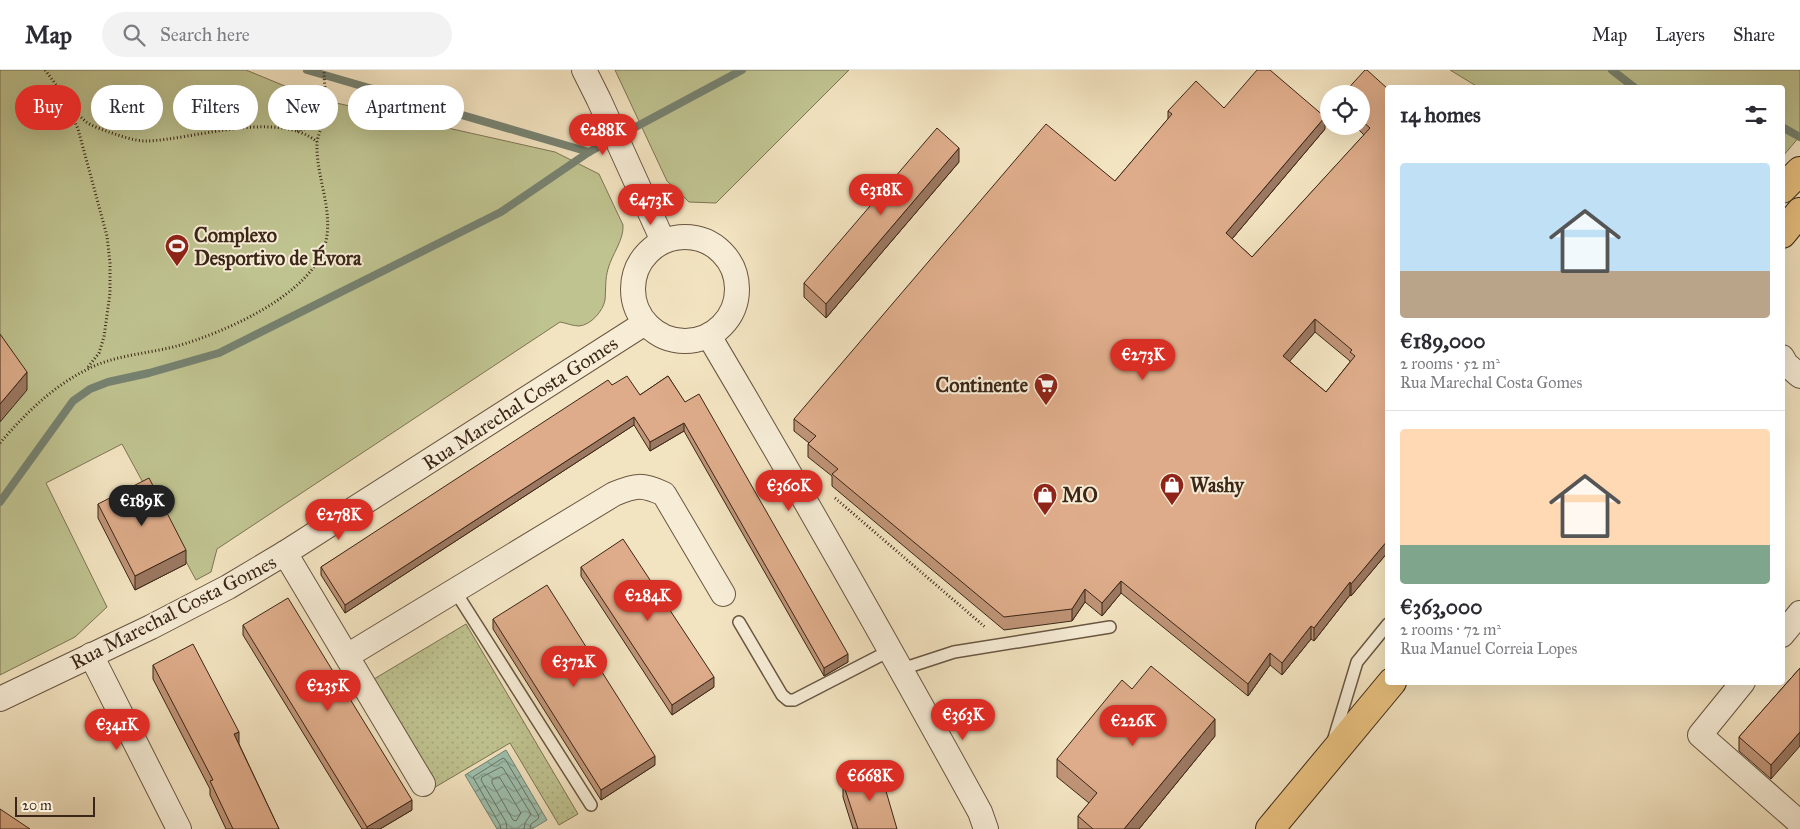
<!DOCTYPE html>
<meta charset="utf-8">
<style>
:root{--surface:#fff;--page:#f2f2f3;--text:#2b2b33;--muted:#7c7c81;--line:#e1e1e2;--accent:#d93025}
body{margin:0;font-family:"IM FELL Great Primer",serif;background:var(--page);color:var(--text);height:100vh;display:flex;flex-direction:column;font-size:19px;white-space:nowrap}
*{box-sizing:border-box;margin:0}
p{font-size:16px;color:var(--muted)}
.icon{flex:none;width:28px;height:28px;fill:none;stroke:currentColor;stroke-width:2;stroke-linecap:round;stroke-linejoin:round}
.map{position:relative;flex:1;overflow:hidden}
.side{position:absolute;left:1385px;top:15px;width:400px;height:600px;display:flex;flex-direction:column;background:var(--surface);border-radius:5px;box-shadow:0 5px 20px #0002}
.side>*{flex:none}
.guide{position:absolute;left:15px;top:15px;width:475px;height:45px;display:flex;gap:10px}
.buttons{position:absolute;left:1320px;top:15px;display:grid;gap:10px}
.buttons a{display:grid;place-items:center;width:50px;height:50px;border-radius:50%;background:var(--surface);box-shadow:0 5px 20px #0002;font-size:25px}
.scale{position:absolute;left:15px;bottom:12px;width:80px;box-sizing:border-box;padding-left:5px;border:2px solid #3b2617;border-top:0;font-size:14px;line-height:18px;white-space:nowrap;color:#3b2617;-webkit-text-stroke:4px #f7edd7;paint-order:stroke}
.price{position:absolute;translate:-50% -42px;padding:0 11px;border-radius:18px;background:var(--accent);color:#fff;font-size:16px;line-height:32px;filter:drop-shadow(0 1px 2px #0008)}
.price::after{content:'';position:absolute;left:50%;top:30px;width:15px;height:11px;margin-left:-8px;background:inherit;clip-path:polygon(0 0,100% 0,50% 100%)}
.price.active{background:#222;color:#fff}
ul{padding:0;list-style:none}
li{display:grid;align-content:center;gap:10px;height:265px;padding:0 15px}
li+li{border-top:1px solid var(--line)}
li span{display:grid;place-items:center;height:155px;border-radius:5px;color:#555}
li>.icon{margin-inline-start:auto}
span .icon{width:90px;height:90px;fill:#fffc;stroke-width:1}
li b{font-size:21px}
h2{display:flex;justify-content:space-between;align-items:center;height:60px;padding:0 15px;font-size:21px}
.tag{padding:0 18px;border-radius:22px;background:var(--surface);box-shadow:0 5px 20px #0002;font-size:18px;line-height:45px}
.tag.active{background:var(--accent);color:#fff}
header{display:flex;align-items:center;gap:30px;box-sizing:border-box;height:70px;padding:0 25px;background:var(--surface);border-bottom:1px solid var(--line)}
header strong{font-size:24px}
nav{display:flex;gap:28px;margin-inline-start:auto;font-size:18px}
.search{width:350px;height:45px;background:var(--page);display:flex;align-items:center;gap:12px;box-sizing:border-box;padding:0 18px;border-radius:28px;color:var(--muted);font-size:19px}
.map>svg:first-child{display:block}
</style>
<header>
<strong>Map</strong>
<div class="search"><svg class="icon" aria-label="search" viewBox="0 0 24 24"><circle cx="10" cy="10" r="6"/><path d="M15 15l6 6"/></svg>Search here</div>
<nav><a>Map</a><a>Layers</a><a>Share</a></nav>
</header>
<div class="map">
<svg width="1800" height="759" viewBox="0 0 1800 759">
<defs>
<pattern id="grass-dots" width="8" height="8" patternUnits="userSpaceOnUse" patternTransform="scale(1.25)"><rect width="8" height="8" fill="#bfc390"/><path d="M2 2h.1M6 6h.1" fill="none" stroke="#a5a77b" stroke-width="1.8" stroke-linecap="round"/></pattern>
<pattern id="water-waves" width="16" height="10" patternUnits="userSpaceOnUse" patternTransform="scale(1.25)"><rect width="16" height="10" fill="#9dbfad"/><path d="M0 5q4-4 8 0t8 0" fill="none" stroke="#819b8c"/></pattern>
</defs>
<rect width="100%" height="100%" fill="#f3e4c1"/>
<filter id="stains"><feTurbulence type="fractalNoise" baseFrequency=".004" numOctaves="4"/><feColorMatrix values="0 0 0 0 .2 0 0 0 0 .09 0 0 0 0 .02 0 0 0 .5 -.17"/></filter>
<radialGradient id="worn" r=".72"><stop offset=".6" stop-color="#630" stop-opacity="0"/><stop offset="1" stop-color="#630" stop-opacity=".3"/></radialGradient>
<polygon fill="url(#grass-dots)" stroke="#7d7454" points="466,554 578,744 559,755 510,673 432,719 369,612"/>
<g fill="#bfc390" stroke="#7d7454">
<path d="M0,0H246L314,28L555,82L599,104L623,155C624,170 612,184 608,199C605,209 606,219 605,230C603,241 591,255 579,256C573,256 566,253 560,252L217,479L211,502L196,510L122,374L46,413L107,537L75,567L0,605Z"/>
<polygon points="615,0 849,0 716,133 689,132 667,111"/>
<polygon points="1450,0 1800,0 1800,66 1783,86 1782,18 1478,17"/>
</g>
<polygon fill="url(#water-waves)" stroke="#768271" points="506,680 547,750 532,759 497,759 465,705"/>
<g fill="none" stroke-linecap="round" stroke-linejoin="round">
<g stroke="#6c7262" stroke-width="1">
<polygon points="498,707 500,708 521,743 516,751 513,750 492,713 492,710"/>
<polyline points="501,759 500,755 473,707 503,688 505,689 539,746 538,749 531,754 530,759"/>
<polyline points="507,759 506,752 481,710 482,707 501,697 503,698 531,744 525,753 524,759"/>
</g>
<g stroke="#768271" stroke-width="8">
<polyline points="307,0 589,82"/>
<polyline points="1612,0 1635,18"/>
<polyline points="1782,57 1800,67"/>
<polyline points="0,432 73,331 90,319 108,312 149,303 219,283 501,142 589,82 742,0"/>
</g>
<defs>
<g id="service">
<polyline points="455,521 591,735"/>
<polyline points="739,552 782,625 788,630 794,630 891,580"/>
<polyline points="902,599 954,582 1110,557"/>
<polyline points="1334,668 1357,592 1388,554"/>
</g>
<g id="minor">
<polyline points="584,0 599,30 663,171"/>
<circle cx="685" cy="219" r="52"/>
<path d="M709,266C802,423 892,582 980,742L986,759"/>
<polyline points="1782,287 1786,294 1800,306"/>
<polyline points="285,483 423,714"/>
<polyline points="1782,565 1800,543"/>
<polyline points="91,585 179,759"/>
<path d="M347,586L614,424C636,415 642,414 664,424L723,524"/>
<polyline points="1743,612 1700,665 1800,753"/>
<polyline points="0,629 151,557 228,517 285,483 645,253"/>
</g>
<g id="primary">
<polyline points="1782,119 1800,101"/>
<polyline points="1782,164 1800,142"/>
<polyline points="1270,759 1392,612"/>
</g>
</defs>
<use href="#service" stroke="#695642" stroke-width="14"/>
<use href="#minor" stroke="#695642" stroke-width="26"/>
<use href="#primary" stroke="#3b2617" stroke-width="30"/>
<g stroke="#3b2617" stroke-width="3" stroke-dasharray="1 2.5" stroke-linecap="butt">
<path d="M45,0C58,16 69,37 85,51C91,56 101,59 109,62C121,66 134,71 146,71C192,70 279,39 317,72"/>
<polyline points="64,28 78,59 107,166 110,193 110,223 104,267 99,283 88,297"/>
<polyline points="297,61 318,55 324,51"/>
<path d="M0,373C24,345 52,317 86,300C113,285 147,284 177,276C223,263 315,224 326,171C333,139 316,106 317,74C317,65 324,55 325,45C327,31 324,14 324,0"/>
<polyline points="835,428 985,557"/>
</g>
<use href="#service" stroke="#f7edd7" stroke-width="11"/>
<use href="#minor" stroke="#f7edd7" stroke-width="24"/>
<use href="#primary" stroke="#eac280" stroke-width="28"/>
</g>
<g fill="#bf9477" stroke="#3b2617" fill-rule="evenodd">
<path d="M1388,19V482L1351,526L1350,525L1314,571L1311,569L1282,605L1270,595L1248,626L1121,523L1102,546L1085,532L1072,551L1004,560L832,416V406L808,387V374L809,373L794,361V349L1115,111L1168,49V41L1224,38L1325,59L1232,169L1252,187L1364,65L1355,56H1361V24ZM1315,262L1350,291V292L1326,322L1289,291Z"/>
<polygon points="959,92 826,248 804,227 804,213"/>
<polygon points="668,306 848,592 824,606 684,361 650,381 634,355 345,543 321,505 321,497 612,315 640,325"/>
<polygon points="98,434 186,494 135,520 98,448"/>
<polygon points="581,497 714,617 672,645 581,506"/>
<polygon points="493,549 655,695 601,730 493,559"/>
<polygon points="243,555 412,740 380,759 362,759 243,565"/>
<polygon points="153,595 239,674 279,759 226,759 210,725 210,719 153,609"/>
<polygon points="1800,598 1771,709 1739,681 1739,667"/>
<polygon points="1132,619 1215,666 1139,759 1078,759 1078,746 1089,733 1057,707 1057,689"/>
<polygon points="843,713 897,759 853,759 843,727"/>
</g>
<g fill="#9b7861" stroke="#3b2617">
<polygon points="1325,47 1325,59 1226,176 1226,163"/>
<polygon points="959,78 959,92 826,248 826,234"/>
<polygon points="1315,249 1315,262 1283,299 1283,286"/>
<polygon points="27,302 27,320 0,352 0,334"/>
<polygon points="634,347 634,355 345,543 345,535"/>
<polygon points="684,353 684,361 650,381 650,372"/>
<polygon points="1388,470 1388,482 1351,526 1351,514"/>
<polygon points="186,480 186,494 135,520 135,506"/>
<polygon points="1121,511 1121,523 1102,546 1102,533"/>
<polygon points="1350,512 1350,525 1314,571 1314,558"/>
<polygon points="1085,519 1085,532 1072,551 1072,539"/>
<polygon points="1311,556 1311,569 1282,605 1282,593"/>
<polygon points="1270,583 1270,595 1248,626 1248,614"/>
<polygon points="848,584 848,592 824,606 824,598"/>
<polygon points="714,607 714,617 672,645 672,635"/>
<polygon points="1215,649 1215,666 1139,759 1124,759"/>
<polygon points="239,662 239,676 234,664"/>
<polygon points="1800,662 1800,676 1771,709 1771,695"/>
<polygon points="655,686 655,695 601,730 601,720"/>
<polygon points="412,730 412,740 380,759 367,759 367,757"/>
</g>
<g fill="#deac8a" stroke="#3b2617" fill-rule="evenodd">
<path d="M1257,0H1270L1325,47L1226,163L1252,187L1370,58L1361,50V24H1343L1365,0H1367L1388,19V470L1351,514L1350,512L1314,558L1311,556L1282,593L1270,583L1248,614L1121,511L1102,533L1085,519L1072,539L1004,547L832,404L838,399L808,374L816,366L794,349L1046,54L1115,111L1172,44L1168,41L1196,11L1224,38ZM1315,249L1352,280L1350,282L1355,286L1326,322L1283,286Z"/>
<polygon points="937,58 959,78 826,234 804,213"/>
<polygon points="0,264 27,302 0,334"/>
<polygon points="627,306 640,325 668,306 685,332 699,324 848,584 824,598 684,353 650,372 634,347 345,535 321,497 608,310 612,315"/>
<polygon points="149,408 186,480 135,506 98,434"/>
<polygon points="623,469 714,607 672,635 581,497"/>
<polygon points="547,515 655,686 601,720 493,549"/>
<polygon points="288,528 412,730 367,757 243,555"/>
<polygon points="193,574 239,662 234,664 279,759 233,759 210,711 213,710 153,595"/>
<polygon points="1151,596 1215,649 1124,759 1093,759 1078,746 1097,723 1057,689 1122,610 1132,619"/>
<polygon points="1800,598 1800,662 1771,695 1739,667"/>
<polygon points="879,697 897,759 858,759 843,713"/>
<polygon points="0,739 30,759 0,759"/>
</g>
<defs>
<symbol id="stadium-pin" viewBox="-11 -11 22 30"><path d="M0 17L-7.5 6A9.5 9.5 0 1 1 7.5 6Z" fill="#8f2418" stroke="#f7edd7"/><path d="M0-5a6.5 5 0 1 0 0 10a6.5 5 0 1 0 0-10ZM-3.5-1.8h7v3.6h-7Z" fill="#fff"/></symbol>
<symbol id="supermarket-pin" viewBox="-11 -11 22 30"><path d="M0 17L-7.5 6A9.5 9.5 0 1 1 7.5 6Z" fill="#8f2418" stroke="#f7edd7"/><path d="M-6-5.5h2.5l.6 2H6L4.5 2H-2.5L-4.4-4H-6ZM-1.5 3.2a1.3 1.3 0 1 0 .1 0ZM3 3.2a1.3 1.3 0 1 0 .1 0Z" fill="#fff"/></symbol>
<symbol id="shop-pin" viewBox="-11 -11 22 30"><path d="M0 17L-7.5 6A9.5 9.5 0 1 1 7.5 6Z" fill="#8f2418" stroke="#f7edd7"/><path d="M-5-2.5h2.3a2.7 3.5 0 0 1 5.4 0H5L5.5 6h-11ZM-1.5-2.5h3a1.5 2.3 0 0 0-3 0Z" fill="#fff"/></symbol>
</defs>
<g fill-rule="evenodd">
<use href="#stadium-pin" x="163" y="162" width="28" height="38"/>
<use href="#supermarket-pin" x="1032" y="301" width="28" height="38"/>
<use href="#shop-pin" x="1158" y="401" width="28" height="38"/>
<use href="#shop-pin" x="1031" y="411" width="28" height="38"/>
</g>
<g text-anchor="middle" stroke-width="4" stroke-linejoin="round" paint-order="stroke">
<g font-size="20" font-weight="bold" fill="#3b2617" stroke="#f7edd7" text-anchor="start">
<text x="194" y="172">Complexo<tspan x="194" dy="23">Desportivo de Évora</tspan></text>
<text x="1028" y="322" text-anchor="end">Continente</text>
<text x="1190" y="422">Washy</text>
<text x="1062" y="432">MO</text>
</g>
<g font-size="20" fill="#3b2617" stroke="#f7edd7">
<text transform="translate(520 333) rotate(-33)" y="7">Rua Marechal Costa Gomes</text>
<text transform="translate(173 542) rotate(-27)" y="7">Rua Marechal Costa Gomes</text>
</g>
</g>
<rect width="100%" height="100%" filter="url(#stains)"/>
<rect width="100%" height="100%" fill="url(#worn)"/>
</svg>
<div class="buttons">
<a><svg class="icon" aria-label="locate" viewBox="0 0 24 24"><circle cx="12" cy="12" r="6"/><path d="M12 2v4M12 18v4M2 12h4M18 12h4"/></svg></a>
</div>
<div class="scale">20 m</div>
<b class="price" style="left:603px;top:86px">€288K</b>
<b class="price" style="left:881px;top:146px">€318K</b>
<b class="price" style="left:651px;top:156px">€473K</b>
<b class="price" style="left:1143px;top:311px">€273K</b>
<b class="price" style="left:789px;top:442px">€360K</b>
<b class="price active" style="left:142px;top:457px">€189K</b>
<b class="price" style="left:339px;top:471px">€278K</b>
<b class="price" style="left:648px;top:552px">€284K</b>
<b class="price" style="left:574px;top:618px">€372K</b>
<b class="price" style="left:328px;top:642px">€235K</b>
<b class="price" style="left:963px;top:671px">€363K</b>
<b class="price" style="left:1133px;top:677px">€226K</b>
<b class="price" style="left:117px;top:681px">€341K</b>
<b class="price" style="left:870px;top:732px">€668K</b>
<div class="guide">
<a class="tag active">Buy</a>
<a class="tag">Rent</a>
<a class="tag">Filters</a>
<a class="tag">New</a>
<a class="tag">Apartment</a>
</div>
<section class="side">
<h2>14 homes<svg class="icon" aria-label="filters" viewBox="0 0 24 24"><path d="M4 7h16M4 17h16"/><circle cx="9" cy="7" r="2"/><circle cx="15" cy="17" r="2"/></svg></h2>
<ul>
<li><span style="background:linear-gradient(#bfe0f5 70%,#b9a48a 0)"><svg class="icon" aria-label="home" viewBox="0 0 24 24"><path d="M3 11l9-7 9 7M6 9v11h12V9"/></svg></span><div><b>€189,000</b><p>2 rooms · 52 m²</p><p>Rua Marechal Costa Gomes</p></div></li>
<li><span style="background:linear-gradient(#ffd9b3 75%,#7fa58c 0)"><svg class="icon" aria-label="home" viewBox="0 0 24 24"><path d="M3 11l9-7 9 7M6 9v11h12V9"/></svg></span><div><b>€363,000</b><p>2 rooms · 72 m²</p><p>Rua Manuel Correia Lopes</p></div></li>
</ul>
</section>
</div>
